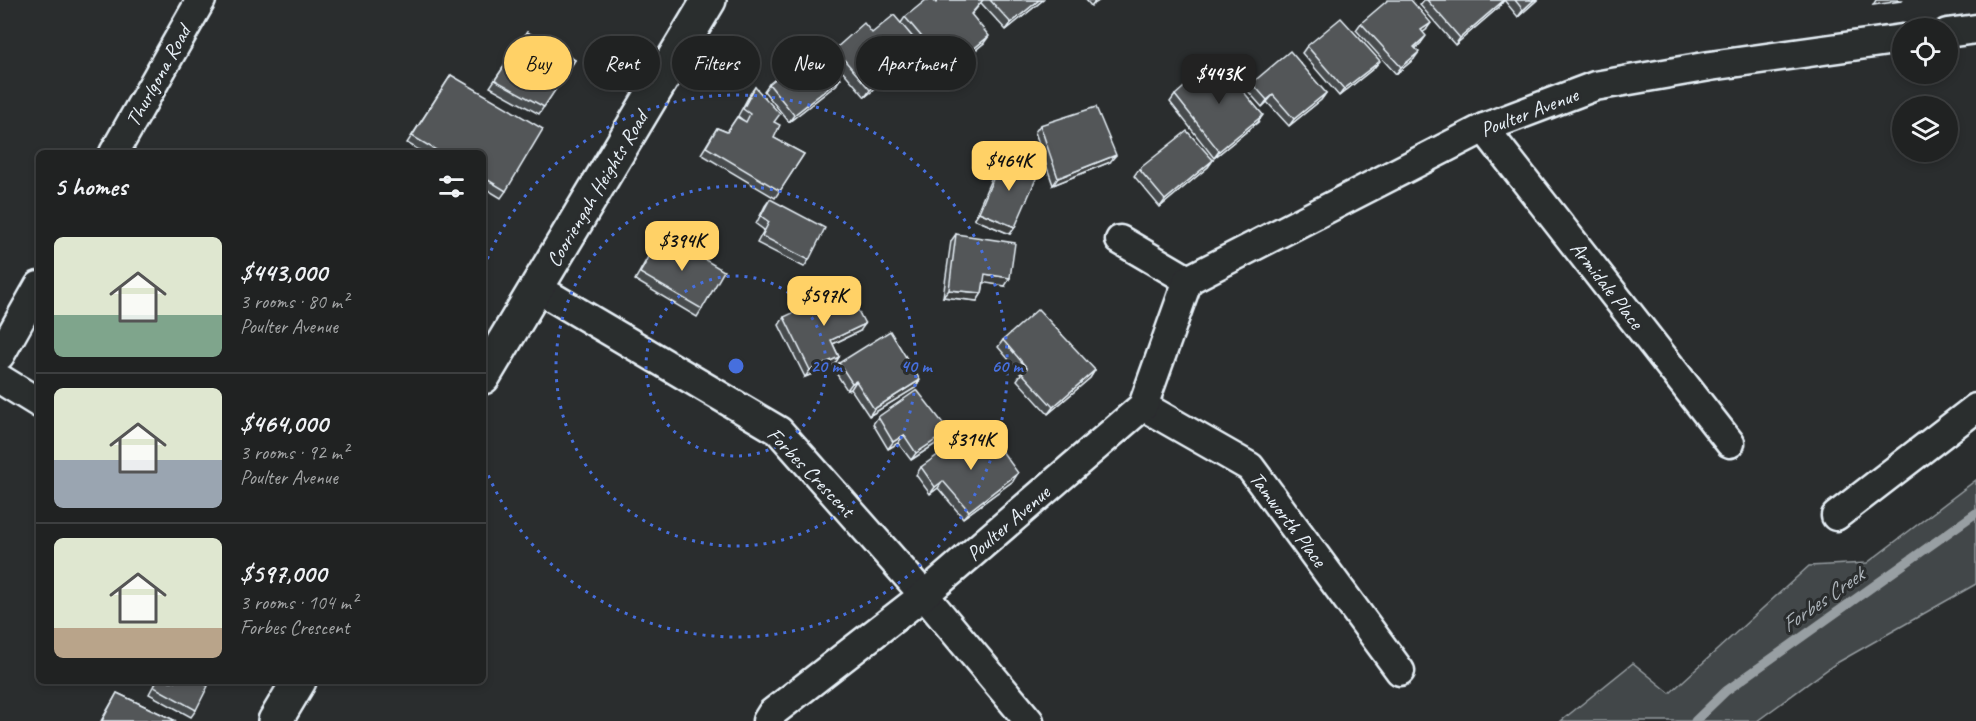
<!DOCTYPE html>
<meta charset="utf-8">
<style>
:root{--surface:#202222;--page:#2d2f2f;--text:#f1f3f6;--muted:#a2a4a5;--line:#3d3f40;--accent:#ffd166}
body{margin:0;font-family:Caveat,sans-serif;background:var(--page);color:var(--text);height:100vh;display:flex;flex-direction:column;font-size:22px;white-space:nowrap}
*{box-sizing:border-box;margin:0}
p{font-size:20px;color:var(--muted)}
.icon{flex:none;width:33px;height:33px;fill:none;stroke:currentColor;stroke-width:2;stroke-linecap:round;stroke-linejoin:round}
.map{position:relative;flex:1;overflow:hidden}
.side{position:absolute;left:36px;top:150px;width:450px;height:534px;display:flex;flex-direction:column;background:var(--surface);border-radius:9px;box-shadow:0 3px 9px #0003,0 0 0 2px var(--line)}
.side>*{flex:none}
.banner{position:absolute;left:504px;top:36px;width:570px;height:54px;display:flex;gap:12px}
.controls{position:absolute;left:1892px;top:18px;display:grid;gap:12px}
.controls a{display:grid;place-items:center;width:66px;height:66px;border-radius:50%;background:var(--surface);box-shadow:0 3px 9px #0003,0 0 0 2px var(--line);font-size:30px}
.price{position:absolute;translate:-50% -51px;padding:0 14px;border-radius:12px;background:var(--accent);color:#111;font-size:20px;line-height:39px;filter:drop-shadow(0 2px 3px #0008)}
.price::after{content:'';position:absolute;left:50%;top:36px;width:18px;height:14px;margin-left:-9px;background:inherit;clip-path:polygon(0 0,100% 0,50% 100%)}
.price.active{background:#222;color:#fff}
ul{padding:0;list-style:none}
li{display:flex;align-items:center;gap:18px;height:150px;padding:0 18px}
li+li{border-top:2px solid var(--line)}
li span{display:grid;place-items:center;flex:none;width:168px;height:120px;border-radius:9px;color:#555}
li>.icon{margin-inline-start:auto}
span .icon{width:72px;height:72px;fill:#fffc;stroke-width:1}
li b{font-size:26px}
h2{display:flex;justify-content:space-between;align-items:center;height:72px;padding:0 18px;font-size:26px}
.chip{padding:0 21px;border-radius:27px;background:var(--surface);box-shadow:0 3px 9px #0003,0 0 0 2px var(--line);font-size:21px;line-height:54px}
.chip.active{background:var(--accent);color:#111}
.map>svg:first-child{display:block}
</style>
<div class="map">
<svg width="1976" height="721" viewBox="0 0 1976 721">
<rect width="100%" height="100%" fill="#2a2d2e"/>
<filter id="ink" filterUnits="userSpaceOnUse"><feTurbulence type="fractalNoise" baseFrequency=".0167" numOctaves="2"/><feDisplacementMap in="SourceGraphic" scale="12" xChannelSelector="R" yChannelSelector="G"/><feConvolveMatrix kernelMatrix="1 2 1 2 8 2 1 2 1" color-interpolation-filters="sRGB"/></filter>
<g filter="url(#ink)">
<polygon fill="#424648" stroke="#959ca0" stroke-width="1.5" points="1976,480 1976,584 1835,664 1757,721 1561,721 1633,663 1670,693 1809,566 1867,563"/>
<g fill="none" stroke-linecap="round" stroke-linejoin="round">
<polyline stroke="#989fa3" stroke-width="9" points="1695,721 1726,691 1976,513"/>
<defs>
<g id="street">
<polyline points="1947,33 1976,29"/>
<polyline points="1484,128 1730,443"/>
<polyline points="114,153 201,0"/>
<polyline points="1120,240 1188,280"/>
<polyline points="537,288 779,431 924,595 1029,721"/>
<polyline points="0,355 39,286"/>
<polyline points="0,379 39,403"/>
<polyline points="1143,406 1250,467 1400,671"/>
<polyline points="1836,516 1976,408"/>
<polyline points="767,721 772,713 924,595 1143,406 1188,280 1484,128 1595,86 1710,66 1902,39"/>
</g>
<g id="secondary">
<polyline points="483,377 709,0"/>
<polyline points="275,721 299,681"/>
</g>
</defs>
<use href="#street" stroke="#e8f1f8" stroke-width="33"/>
<use href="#secondary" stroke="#e8f1f8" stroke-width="38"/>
<use href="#street" stroke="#2a2d2e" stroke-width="28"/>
<use href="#secondary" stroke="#2a2d2e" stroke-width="33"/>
</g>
<g fill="#474b4d" stroke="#e8f1f8" stroke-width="1.5">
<polygon points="939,0 1043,0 1006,30 981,3 971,15 984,43 944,76 920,48 916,54 865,97 830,56 835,49 872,33 901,23 905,17 936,3"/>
<polygon points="1086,0 1100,0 1091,6"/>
<polygon points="1424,0 1537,0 1518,17 1504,0 1499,7 1455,45 1420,5"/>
<polygon points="1361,23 1426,30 1423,32 1421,43 1416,48 1414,59 1396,74 1356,30"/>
<polygon points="527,32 575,60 539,114 490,87"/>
<polygon points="1307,46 1374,68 1339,96 1302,53"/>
<polygon points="451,75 506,191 501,198 483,187 483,153 424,153 407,143"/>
<polygon points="1252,83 1326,93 1321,100 1289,126 1267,102 1262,107 1247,90"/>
<polygon points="769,84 836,85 789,122 764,91"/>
<polygon points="755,87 774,122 774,138 804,154 775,198 701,154 717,128 727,132 737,117 744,121 738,116 750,94"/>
<polygon points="1175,95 1258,122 1214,158 1170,102"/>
<polygon points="1040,125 1110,162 1053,185 1035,132"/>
<polygon points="1002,158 1015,227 1010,234 974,219 997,165"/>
<polygon points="1213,160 1208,167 1160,207 1134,176 1139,169"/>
<polygon points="770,199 809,260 804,267 757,243 764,230 756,224 765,206"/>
<polygon points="662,234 702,309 697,317 635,280 657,241"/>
<polygon points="956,234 1005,286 984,282 982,293 977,301 943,297 951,241"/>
<polygon points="784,317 860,331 833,344 839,357 834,365 805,377 779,325"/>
<polygon points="1003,340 1095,370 1090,378 1048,414 1017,380 1021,374 998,347"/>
<polygon points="839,363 915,388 869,416 851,389 847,390 834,370"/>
<polygon points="878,417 943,439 911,460 898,443 888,449 873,424"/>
<polygon points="972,449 1013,481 963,518 938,488 930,494 916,475 921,467"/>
<polygon points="156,681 199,681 196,710 191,717 149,694"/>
<polygon points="117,693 176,721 101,721"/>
</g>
<g fill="#3a3d3e" stroke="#e8f1f8" stroke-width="1.5">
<polygon points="1039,0 1043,0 1006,30 1011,23"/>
<polygon points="1096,0 1100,0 1091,6"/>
<polygon points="1504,0 1499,7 1455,45 1460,38"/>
<polygon points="1534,0 1537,0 1518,17 1523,10"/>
<polygon points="1876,0 1902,0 1901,1 1873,5"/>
<polygon points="1431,23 1426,30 1416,37 1421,30"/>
<polygon points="989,36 984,43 944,76 949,69"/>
<polygon points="1426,36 1421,43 1409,54 1414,47"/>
<polygon points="921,47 916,54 865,97 870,90"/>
<polygon points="1419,52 1414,59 1396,74 1401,67"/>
<polygon points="1380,61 1374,68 1339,96 1344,89"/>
<polygon points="841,78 836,85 789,122 794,115"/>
<polygon points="1326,93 1321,100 1289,126 1294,119"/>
<polygon points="1273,95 1267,102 1262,107 1267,100"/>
<polygon points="1263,115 1258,122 1214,158 1219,151"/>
<polygon points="1116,155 1110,162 1053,185 1058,178"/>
<polygon points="1213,160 1208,167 1160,207 1165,200"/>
<polygon points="979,212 1015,227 1010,234 974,219"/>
<polygon points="985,274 1010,278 1005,286 980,282"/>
<polygon points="949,290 982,293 977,301 943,297"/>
<polygon points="865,324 860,331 826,347 831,340"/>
<polygon points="839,357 834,365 805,377 810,370"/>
<polygon points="1095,370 1090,378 1048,414 1053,407"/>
<polygon points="920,380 915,388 869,416 874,409"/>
<polygon points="856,381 851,389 847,390 852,383"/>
<polygon points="949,431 943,439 911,460 916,453"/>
<polygon points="904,435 898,443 888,449 893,442"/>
<polygon points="1018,473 1013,481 963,518 969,511"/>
<polygon points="943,481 938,488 930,494 935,487"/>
</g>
<g fill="#535759" stroke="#e8f1f8" stroke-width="1.5">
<polygon points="926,0 933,0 936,3 939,0 983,0 971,14 989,36 949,69 905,17"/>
<polygon points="990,0 1039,0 1011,23"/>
<polygon points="1388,0 1411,0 1431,23 1421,30 1426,36 1414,47 1419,52 1401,67 1361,23"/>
<polygon points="1427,0 1504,0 1460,38"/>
<polygon points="1515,0 1534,0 1523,10"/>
<polygon points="894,15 921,47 870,90 835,49 864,23 872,33"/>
<polygon points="1341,18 1380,61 1344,89 1307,46"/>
<polygon points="527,32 575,60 544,107 495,80"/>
<polygon points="817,46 841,78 794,115 769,84"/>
<polygon points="1290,51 1326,93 1294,119 1273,95 1267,100 1252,83"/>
<polygon points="1216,59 1263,115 1219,151 1175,95"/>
<polygon points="451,75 543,129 506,191 483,177 483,153 441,153 412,136"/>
<polygon points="755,87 780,114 774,122 780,125 774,138 804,154 780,191 706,147 717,128 727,132 737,117 746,122 750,114 743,109"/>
<polygon points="1096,107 1116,155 1058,178 1040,125"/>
<polygon points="1187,131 1213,160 1165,200 1139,169"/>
<polygon points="1002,158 1039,172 1015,227 979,212"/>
<polygon points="770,199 825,228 809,260 762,236 769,222 761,216"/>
<polygon points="662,234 724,271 702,309 640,273"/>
<polygon points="956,234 1015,243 1010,278 985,274 982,293 949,290"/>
<polygon points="846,288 865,324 831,340 839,357 810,370 784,317"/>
<polygon points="1038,309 1095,370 1053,407 1022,373 1027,368 1003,340"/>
<polygon points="890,331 920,380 874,409 856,381 852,383 839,363"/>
<polygon points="917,390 949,431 916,453 904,435 893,442 878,417"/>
<polygon points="963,437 972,449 978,445 982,448 994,440 1018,473 969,511 943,481 935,487 921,467"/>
<polygon points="157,681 199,681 208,686 196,710 154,687"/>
<polygon points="117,693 176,721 102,721"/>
</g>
</g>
<g fill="none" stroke="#466fde" stroke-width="3" stroke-dasharray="3 6">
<circle cx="736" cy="366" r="90"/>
<circle cx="736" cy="366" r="180"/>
<path d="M484 267A271 271 0 1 1 484 465"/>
</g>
<g text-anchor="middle" stroke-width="6" stroke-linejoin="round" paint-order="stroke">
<g font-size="21" fill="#e8f1f8" stroke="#2a2d2e">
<text transform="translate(158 76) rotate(-61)" y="7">Thurlgona Road</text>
<text transform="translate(1529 112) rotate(-21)" y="7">Poulter Avenue</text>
<text transform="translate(597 189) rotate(-59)" y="7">Cooriengah Heights Road</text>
<text transform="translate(1607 285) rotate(52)" y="7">Armidale Place</text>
<text transform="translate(811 472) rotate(46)" y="7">Forbes Crescent</text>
<text transform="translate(1288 519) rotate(53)" y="7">Tamworth Place</text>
<text transform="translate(1008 523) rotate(-41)" y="7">Poulter Avenue</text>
</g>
<g font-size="22" font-style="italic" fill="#acb3b9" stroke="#2a2d2e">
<text transform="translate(1822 599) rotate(-35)" y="8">Forbes Creek</text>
</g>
</g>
<circle cx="736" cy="366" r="9" fill="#466fde" stroke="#2a2d2e" stroke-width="3"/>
<g font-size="18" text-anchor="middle" font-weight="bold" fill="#466fde" stroke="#2a2d2e" stroke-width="6" stroke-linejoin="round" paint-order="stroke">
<text x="826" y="372">20 m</text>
<text x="916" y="372">40 m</text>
<text x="1007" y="372">60 m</text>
</g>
</svg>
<div class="controls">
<a><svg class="icon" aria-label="locate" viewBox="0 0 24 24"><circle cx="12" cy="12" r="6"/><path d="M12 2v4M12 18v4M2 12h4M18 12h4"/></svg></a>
<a><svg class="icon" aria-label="layers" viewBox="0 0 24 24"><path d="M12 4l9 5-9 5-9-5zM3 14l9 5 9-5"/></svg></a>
</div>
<b class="price active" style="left:1219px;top:105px">$443K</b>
<b class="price" style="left:1009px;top:192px">$464K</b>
<b class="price" style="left:682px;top:272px">$394K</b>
<b class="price" style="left:824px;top:327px">$597K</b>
<b class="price" style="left:971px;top:471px">$314K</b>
<div class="banner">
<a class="chip active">Buy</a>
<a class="chip">Rent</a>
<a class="chip">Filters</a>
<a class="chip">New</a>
<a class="chip">Apartment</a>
</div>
<section class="side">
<h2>5 homes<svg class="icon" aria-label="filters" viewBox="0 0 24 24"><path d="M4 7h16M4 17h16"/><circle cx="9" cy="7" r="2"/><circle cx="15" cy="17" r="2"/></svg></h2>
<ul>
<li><span style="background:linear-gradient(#dfe7d0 65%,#7fa58c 0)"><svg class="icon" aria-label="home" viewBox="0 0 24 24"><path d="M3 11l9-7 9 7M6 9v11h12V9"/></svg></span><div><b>$443,000</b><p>3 rooms · 80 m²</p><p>Poulter Avenue</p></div></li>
<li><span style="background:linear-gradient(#dfe7d0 60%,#9aa5b1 0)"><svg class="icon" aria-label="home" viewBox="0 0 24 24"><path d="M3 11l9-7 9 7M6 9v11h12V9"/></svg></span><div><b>$464,000</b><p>3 rooms · 92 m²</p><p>Poulter Avenue</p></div></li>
<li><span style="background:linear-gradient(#dfe7d0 75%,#b9a48a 0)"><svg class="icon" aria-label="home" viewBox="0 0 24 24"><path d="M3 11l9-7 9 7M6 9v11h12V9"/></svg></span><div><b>$597,000</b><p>3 rooms · 104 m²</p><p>Forbes Crescent</p></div></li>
</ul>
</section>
</div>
